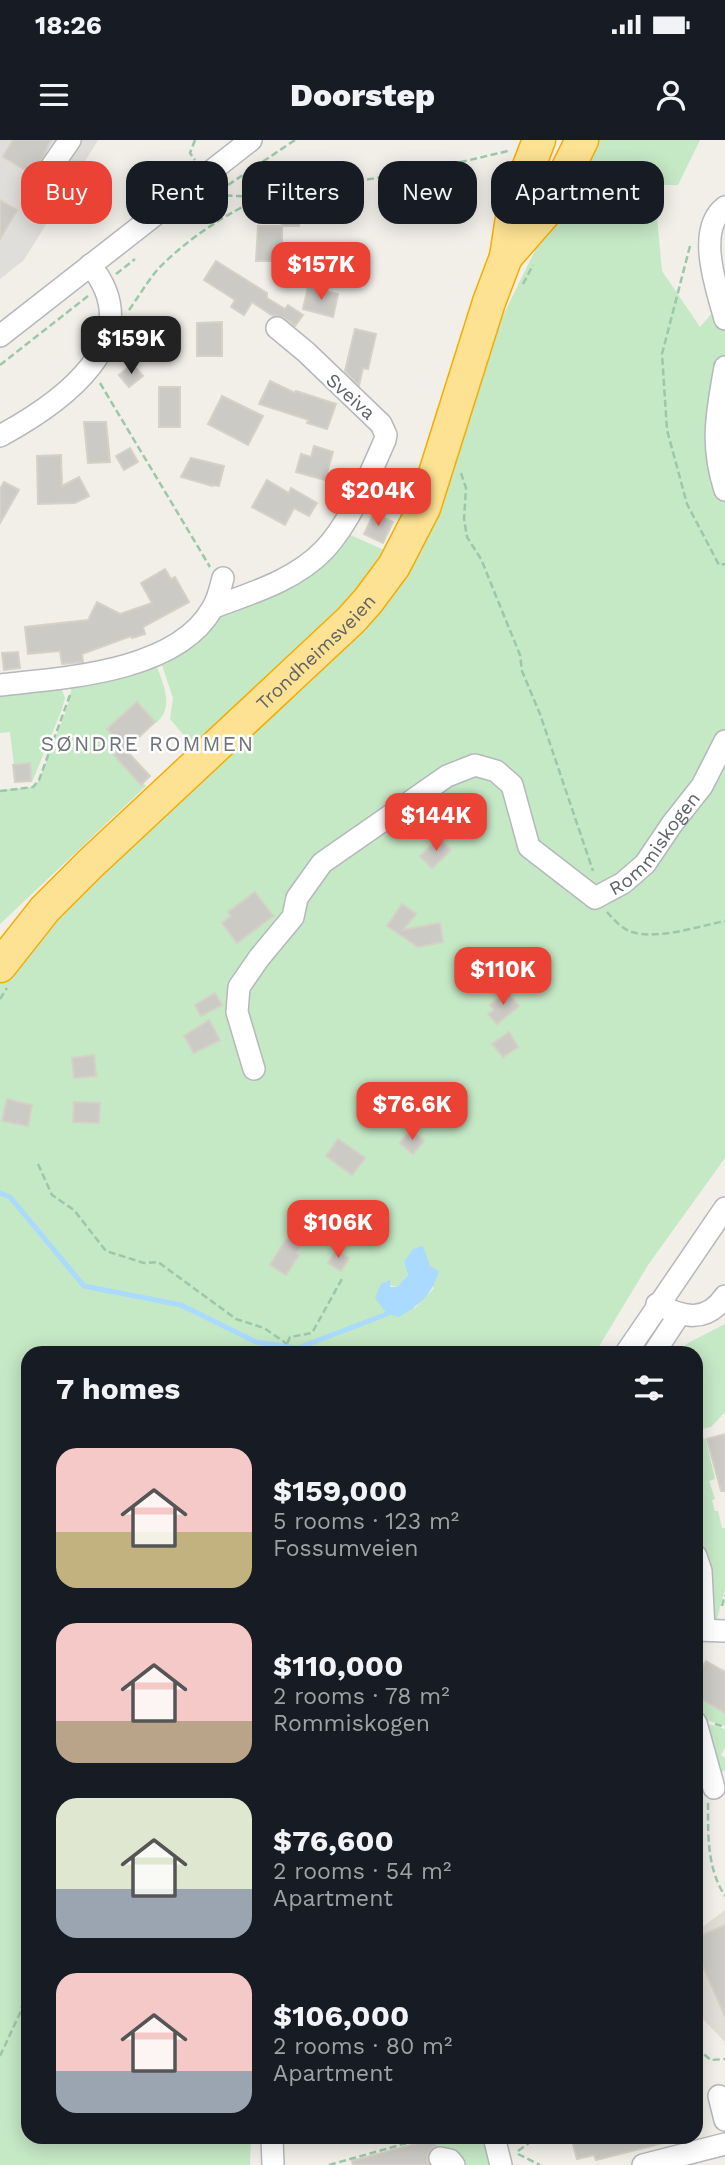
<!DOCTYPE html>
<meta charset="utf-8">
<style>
:root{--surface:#171b24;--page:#20242c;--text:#f1f3f6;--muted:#9ea1a6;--accent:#ea4335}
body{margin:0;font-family:"Work Sans",sans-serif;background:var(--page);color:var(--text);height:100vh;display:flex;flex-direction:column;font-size:26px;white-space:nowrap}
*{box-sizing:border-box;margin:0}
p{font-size:23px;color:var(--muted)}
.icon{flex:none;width:38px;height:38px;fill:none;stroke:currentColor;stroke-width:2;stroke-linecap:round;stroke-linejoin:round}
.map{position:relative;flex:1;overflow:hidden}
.sheet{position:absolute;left:21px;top:1206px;width:682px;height:798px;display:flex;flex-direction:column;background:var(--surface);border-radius:21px;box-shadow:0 4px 18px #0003}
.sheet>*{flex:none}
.top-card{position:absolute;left:21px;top:21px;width:684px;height:63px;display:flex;gap:14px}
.price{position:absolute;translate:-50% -60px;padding:0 16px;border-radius:14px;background:var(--accent);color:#fff;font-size:23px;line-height:46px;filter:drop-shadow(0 2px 4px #0008)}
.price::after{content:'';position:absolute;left:50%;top:42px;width:21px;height:16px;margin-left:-10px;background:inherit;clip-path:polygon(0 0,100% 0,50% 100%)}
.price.selected{background:#222;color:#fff}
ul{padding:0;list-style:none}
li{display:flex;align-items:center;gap:21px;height:175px;padding:0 35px}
li span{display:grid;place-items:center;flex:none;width:196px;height:140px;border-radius:21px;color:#555}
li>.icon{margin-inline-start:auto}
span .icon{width:84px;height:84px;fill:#fffc;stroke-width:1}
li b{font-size:30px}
h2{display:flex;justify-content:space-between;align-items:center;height:84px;padding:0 35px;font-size:30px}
.pill{padding:0 24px;border-radius:21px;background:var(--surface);box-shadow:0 4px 18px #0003;font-size:24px;line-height:63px}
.pill.selected{background:var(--accent);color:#fff}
.status{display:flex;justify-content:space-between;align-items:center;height:49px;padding:0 35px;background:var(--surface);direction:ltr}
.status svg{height:19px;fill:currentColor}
header{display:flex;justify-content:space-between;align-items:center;height:91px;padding:0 35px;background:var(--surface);font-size:32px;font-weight:800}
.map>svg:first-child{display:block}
</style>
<div class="status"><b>18:26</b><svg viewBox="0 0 49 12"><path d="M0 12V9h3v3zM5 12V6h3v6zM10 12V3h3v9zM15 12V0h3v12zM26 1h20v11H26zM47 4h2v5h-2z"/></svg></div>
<header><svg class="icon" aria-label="menu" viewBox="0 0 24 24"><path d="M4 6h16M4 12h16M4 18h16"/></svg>Doorstep<svg class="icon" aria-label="person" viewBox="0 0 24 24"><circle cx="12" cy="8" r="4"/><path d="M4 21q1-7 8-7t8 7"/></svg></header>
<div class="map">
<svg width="725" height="2025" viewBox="0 0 725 2025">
<rect width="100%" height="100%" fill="#f1efe8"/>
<polygon fill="#e0deda" points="0,0 98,0 24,120 0,139"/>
<polygon fill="#e1ded6" points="725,1770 725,1902 703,1879 697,1855 696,1792"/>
<g fill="#c5e8c5" fill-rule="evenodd">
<path d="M589,0H700L678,45H654L662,131L700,187L725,158V1018L648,1125L595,1213H28V1997H251L250,2025H0V840L142,688L312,541L417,418L499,184ZM404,1122L434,1148L415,1168L381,1144L397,1147L408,1135Z"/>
<polygon points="339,390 384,410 357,449 318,491 193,606 170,579 173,558 158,513 265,448"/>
<path d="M155,521C162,543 176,566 156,583L137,562L107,588L124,606L117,614L146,646L0,784V650L32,647L39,640L67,568L73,542Z"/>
<polygon points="61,547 65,558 62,569 32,642 30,624 14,625 10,592 0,593 0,553"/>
<polygon points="725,1184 725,1272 711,1287 697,1290 696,1213 677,1213 688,1203"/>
<polygon points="699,1295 706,1300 715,1339 709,1341 715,1359 712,1360 715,1371 718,1371 722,1388 725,1388 725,1449 717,1479 714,1478 697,1407 696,1364 703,1363"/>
<polygon points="699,1559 725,1574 725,1586 700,1578 697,1567"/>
<polygon points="701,1582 725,1589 725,1607 721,1615 725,1618 725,1629 721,1634"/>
<polygon points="433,1997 490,1997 496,2025 461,2025 437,2012"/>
</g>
<path fill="#aadaff" d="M423,1106L430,1126L439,1131C431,1156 421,1164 399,1177L387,1174L375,1158L381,1144L390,1140V1147H397L408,1135L404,1122L413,1109Z"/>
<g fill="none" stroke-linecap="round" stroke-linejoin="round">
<polyline stroke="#aadaff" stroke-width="5" points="0,1053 10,1057 84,1146 181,1165 256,1202 298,1208 387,1174"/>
</g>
<g fill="#cccac5" stroke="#d6d1c6" stroke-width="2">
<polygon points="13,0 51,0 34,35 3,17"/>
<polygon points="0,60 17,70 0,99"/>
<polygon points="283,69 299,69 299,86 282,86"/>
<polygon points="258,86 282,86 282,121 256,121"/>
<polygon points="216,121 267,153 267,158 285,169 288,165 303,175 295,186 285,178 273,176 252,162 244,175 231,167 235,160 204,140"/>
<polygon points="308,147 338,154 333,177 303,169"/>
<polygon points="222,182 222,216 197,216 197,183"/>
<polygon points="355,189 376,194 368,229 363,228 359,245 345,231"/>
<polygon points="155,195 167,209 154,219 142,205"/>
<polygon points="132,224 143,236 129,247 119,235"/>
<polygon points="270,241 295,253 296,251 336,264 327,289 307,283 309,280 259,264"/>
<rect x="159" y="247" width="21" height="40"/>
<polygon points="222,256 263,276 248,305 208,284"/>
<polygon points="84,282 106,282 110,322 88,323"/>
<polygon points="314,306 333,312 325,340 296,332 301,314 311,317"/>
<polygon points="130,308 138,322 124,330 116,316"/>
<polygon points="61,315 62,346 79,337 89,356 75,363 38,364 37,316"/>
<polygon points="191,318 224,326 219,346 212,345 212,346 181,337"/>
<polygon points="267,340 289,353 291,348 317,363 309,376 294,368 285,385 252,367"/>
<polygon points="4,342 19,350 0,383 0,349"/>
<polygon points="374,373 393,382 383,403 364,394"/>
<polygon points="165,429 171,439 175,437 189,462 143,487 145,494 132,498 131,496 82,514 83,522 62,524 60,511 28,514 25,487 88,480 97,462 120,474 152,463 141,443"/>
<polygon points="18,512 20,528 4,530 2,513"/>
<polygon points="137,562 155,582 126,609 107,589"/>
<polygon points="123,607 150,636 141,645 114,615"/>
<polygon points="30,623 31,641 15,642 13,625"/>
<polygon points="439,698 451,710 432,728 420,716"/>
<polygon points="255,752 273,776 237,803 222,783 231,776 228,772"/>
<polygon points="402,764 416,774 403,790 440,783 443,802 418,807 387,786"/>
<polygon points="507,851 519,866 497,884 488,874 494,870 490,865"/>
<polygon points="215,853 222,865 201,876 195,865"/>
<polygon points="209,880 220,900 194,913 184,896"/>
<polygon points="509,892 518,907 503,917 492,904"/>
<polygon points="94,915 96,936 74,938 72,918"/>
<polygon points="7,959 32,965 28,986 2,981"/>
<polygon points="74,962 100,963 99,983 73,982"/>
<polygon points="413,992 424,1001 413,1014 400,1003 408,993 410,995"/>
<polygon points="338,999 365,1018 352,1035 326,1016"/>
<polygon points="287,1098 300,1107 296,1113 299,1115 286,1135 270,1125"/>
<polygon points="336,1110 349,1118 341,1131 328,1123"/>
<polygon points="725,1294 725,1351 721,1351 707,1299"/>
<polygon points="706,1521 725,1532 725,1573 696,1556 696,1537"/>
<polygon points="725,1785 725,1876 696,1811 696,1798"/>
<polygon points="571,1997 670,1997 671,2001 596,2020 594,2015 577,2019"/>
<polygon points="434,1999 436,2006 431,2009 427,2016 429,2025 353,2025 352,2021"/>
</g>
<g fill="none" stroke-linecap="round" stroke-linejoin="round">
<defs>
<g id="minor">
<polyline points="52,26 70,0"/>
<path d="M725,67C695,90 717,149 725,179"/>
<polyline points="0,196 251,0"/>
<path d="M725,227C717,273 710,304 725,350"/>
<path d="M0,296C59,264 152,200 90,125"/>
<path d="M214,467C252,453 296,440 325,409C351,381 370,334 385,300L386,295L381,284L306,212L277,188"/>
<path d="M0,545C64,538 176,532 212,469C218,460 220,449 223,438"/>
<path id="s1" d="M254,929L237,872L239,847L259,818L293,777L297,758L322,723L447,636L475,625L496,631L512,645L529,707L595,758L623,743L645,724L672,684L702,646L725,601"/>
<path d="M657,1164C683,1178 707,1183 725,1156"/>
<polyline points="626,1213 725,1068"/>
<polyline points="654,1213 679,1175"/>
<polyline points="696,1416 701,1431 704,1489"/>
<polyline points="696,1490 725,1491"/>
<polyline points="696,1583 714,1648"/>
<polyline points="719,1956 725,1980"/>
<polyline points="272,1997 273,2025"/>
<polyline points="494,1997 501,2025"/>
<polyline points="440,2018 450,2020 454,2025"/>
<polyline points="643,2025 725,2004"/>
</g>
<g id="highway">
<polyline points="506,117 547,70 582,0"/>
<path id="s2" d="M0,826L45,769L90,724L351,480L368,461L394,426L424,368L489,162L506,117L514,65L539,0"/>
</g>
</defs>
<use href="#minor" stroke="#b5b8bc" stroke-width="24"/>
<use href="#highway" stroke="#f9ab00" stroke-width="35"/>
<g stroke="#9cc7a9" stroke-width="2.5" stroke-dasharray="7 3.5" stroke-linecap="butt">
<polyline points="195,0 190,13 195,20"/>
<polyline points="228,45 295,0"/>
<polyline points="215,55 260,57"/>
<polyline points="690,106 662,214 667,290 687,364 719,425 725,424"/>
<polyline points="116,134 135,119"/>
<polyline points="523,144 533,125"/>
<path d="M129,170C139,156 147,142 158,129C184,102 228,71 263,58L444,26L508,11"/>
<polyline points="0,225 88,156"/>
<polyline points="100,243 210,427"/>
<polyline points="461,333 466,348 464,379 467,397 481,419 520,515 522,531 540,574 593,731"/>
<polyline points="0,651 33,647 39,640 70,555"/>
<path d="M607,772C614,780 622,789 632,792C658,800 699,786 725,781"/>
<polyline points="0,859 7,848"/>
<polyline points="38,1024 52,1055 74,1070 106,1111 144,1123 158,1122 236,1179 264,1188 287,1204"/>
<polyline points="283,1213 290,1197 312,1193 343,1137"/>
<polyline points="722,1466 725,1455"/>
<polyline points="715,1584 725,1587"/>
<path d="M708,1663C708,1696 707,1728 725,1756"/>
<polyline points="696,1908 711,1920 725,1919"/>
<polyline points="0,1916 20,1873 28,1846"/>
<polyline points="518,2011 537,1997"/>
<polyline points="518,2014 540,2025"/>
<polyline points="329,2025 418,2000 424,1997"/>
</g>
<use href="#minor" stroke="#fff" stroke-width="21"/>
<use href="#highway" stroke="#fde293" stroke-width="32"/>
</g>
<g text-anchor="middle" stroke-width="5" stroke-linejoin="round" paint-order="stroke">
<g font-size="19" fill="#5f6368" stroke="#fff">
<text transform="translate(351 256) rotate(42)" y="7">Sveiva</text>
<text dy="7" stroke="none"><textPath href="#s2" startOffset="446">Trondheimsveien</textPath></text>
<text dy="7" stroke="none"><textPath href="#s1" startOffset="691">Rommiskogen</textPath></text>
</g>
<g font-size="21" letter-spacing="2" fill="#70757a" stroke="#fff">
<text x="148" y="611">SØNDRE ROMMEN</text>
</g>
</g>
</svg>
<b class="price" style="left:321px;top:162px">$157K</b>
<b class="price selected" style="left:131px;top:236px">$159K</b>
<b class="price" style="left:378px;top:388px">$204K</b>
<b class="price" style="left:436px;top:713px">$144K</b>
<b class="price" style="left:503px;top:867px">$110K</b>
<b class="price" style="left:412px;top:1002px">$76.6K</b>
<b class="price" style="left:338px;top:1120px">$106K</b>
<div class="top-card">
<a class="pill selected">Buy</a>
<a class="pill">Rent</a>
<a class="pill">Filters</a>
<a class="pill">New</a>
<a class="pill">Apartment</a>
</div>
<section class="sheet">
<h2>7 homes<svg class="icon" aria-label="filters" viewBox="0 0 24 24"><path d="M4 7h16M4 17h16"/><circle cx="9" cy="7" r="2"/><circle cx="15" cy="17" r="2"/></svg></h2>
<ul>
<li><span style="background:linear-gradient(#f6c9c9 60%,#c2b280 0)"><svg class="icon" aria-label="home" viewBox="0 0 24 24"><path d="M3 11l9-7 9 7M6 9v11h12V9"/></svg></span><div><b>$159,000</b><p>5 rooms · 123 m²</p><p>Fossumveien</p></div></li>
<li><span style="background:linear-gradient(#f6c9c9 70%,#b9a48a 0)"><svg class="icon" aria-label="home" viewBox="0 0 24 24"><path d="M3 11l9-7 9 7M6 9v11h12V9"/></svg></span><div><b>$110,000</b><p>2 rooms · 78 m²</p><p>Rommiskogen</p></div></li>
<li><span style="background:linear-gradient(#dfe7d0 65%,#9aa5b1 0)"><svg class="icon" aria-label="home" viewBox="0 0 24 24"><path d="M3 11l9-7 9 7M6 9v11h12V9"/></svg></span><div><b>$76,600</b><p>2 rooms · 54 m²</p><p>Apartment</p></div></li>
<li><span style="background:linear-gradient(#f6c9c9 70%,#9aa5b1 0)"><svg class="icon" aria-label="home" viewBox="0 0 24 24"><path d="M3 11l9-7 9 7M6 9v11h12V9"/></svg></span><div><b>$106,000</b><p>2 rooms · 80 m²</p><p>Apartment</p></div></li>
</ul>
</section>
</div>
